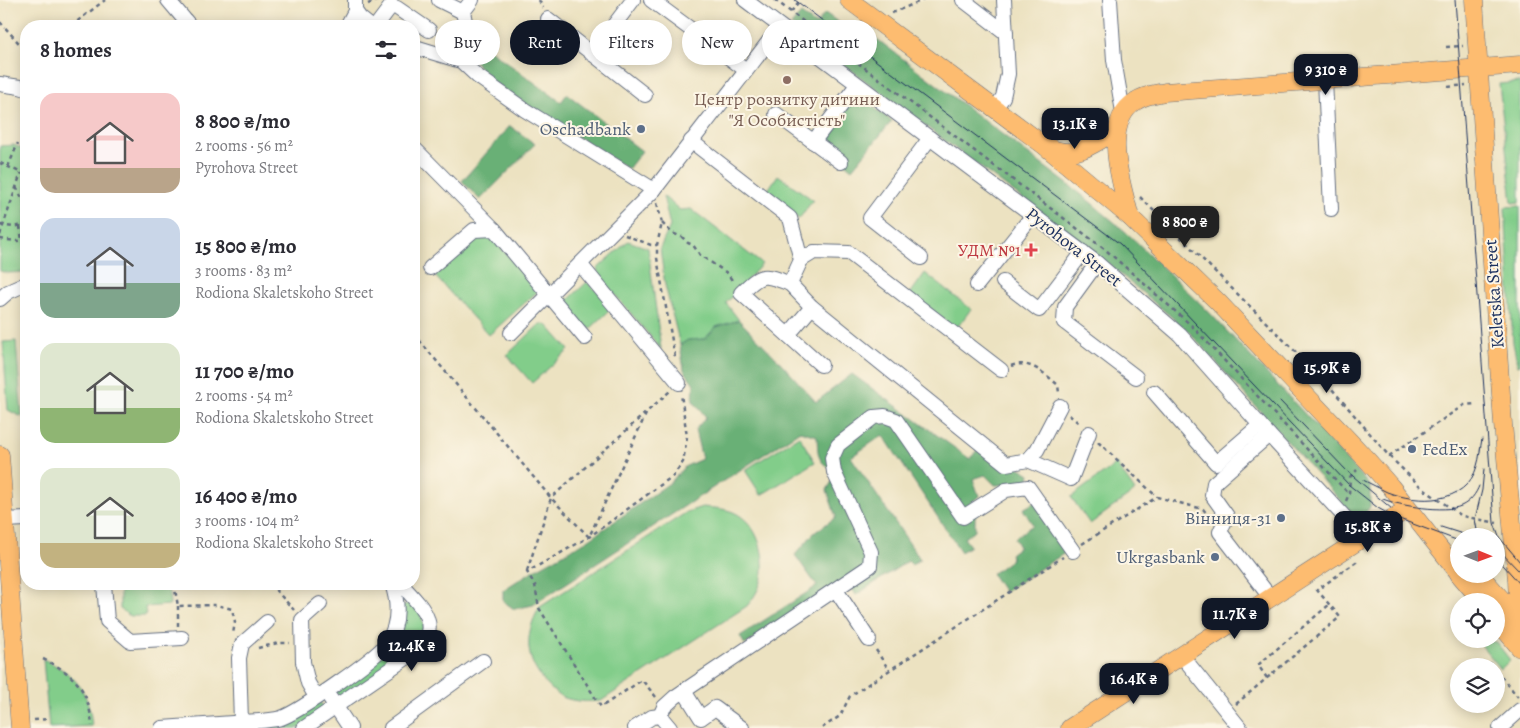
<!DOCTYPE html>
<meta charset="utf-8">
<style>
:root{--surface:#fff;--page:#f7f7f7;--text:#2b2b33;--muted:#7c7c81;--accent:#111827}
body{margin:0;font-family:Alegreya,serif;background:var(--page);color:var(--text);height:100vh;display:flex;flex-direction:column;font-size:19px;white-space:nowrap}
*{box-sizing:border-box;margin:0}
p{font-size:16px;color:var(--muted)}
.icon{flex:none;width:28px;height:28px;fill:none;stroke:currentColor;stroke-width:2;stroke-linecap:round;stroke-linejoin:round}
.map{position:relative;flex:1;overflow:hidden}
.panel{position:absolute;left:20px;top:20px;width:400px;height:570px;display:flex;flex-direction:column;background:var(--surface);border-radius:20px;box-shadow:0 2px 12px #0003}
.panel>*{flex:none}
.hud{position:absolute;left:435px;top:20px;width:475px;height:45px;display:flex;gap:10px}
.needle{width:32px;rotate:91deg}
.controls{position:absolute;left:1450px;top:528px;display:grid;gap:10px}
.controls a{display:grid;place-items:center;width:55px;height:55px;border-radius:50%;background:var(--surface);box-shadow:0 2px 12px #0003;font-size:25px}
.price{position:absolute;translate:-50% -42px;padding:0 11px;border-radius:10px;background:var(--accent);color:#fff;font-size:16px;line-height:32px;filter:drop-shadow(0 1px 2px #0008)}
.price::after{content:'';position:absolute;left:50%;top:30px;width:15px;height:11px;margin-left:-8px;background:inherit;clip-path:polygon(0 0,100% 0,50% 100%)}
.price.current{background:#222;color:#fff}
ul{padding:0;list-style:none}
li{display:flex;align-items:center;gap:15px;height:125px;padding:0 20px}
li span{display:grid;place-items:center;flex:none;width:140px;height:100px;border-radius:15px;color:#555}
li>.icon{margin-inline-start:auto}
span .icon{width:60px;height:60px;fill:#fffc;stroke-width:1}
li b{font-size:21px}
h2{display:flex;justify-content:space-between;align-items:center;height:60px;padding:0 20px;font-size:21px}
.chip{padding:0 18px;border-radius:22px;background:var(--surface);box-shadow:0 2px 12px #0003;font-size:18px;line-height:45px}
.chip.current{background:var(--accent);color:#fff}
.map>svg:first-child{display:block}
</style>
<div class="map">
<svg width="1520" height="728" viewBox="0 0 1520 728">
<rect width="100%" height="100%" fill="#fcf5e5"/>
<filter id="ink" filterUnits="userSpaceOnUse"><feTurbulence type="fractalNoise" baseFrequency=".02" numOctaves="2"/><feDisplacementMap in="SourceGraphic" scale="10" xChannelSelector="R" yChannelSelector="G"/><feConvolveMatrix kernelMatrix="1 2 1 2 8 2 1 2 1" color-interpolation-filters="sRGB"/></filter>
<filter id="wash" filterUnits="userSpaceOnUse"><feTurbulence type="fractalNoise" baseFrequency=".0096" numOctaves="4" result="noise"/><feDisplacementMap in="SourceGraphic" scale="20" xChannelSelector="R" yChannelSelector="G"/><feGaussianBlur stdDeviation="1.12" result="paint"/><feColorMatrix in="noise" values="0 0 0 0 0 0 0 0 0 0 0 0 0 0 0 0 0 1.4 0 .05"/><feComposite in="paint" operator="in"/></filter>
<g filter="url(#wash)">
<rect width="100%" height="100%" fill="#ece2c1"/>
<g fill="#82cd8a" stroke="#4e7e74">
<polygon points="1520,82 1520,202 1512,203 1499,84"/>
<polygon points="14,145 26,150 26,272 8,273 0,271 0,146"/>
<polygon points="778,175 813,200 799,219 765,194"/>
<polygon points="663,196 680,210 691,209 762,264 726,303 739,320 716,327 705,339 688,340 680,345 665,285 660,248 670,226"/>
<polygon points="1520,206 1520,365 1518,366 1513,343 1505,207"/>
<polygon points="480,236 491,236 538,291 489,335 435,276"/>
<polygon points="628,241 648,248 661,349 600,277 597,269"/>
<polygon points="925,273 971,309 956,329 910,294"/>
<polygon points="587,282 610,303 609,311 591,328 586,328 567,309 567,301"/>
<polygon points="540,324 547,325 569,350 532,383 507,355"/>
<polygon points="16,341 22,417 8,410 3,342"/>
<polygon points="799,436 815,462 761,495 745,470"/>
<polygon points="1116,464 1135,491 1090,524 1071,497"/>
<path d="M702,507C712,508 723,508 733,512C758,522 768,558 761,582C758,591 753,599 747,606L601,701C588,702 575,702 562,697C553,692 546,684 540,676C524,654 526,630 540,607L687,512Z"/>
<polygon points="120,584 136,584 143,590 147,589 148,584 168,584 170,605 145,607 146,616 130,616 120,609"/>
<polygon points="410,603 418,603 427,639 342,701 332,687 375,655 400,610 404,605"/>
<polygon points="1477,640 1496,642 1510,660 1501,669"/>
<path d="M43,659C75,674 89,690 92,726L49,728Z"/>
<polygon points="316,697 327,712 304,728 162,728 276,719"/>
</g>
<g fill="#69b076" stroke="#42706a">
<polygon points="825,13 855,34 861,27 1082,195 1127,233 1207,310 1322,432 1370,486 1370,507 1361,518 1356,518 1187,330 1101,258 791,25 801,14 816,25"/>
<path d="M475,24L494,38L487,48L561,102L567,94L642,151L628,169L481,75C477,52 451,52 475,24Z"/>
<polygon points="854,93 892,121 852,169 817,141"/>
<polygon points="510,126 535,144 480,200 462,181"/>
<path d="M739,320L782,364L816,402L852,374L970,459L978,449L1015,465L1030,474L1028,484L995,485L985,475L973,479L979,496L970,504L975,514V530L964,538L970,546L961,552L883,435L851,457L920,559L912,565L908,561L856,595L848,582L745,645L740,636L817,586L795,555L814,533L836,517L827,490L834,478L830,467C816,463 818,448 817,436L800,431L533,605L514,609L503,601V590L531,572L588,540L671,482L684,467L702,459L695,430L706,417L693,401L694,384L684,370L680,345L688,340L705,339L716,327Z"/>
<polygon points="1037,501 1071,549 1004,592 992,574 1012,559 1010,554 1019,547 1014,538 1033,525 1023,509"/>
</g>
</g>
<g filter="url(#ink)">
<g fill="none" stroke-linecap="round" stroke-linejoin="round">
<defs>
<g id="minor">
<polyline points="168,0 190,26"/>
<polyline points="439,0 463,12"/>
<polyline points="651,0 746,70"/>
<polyline points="745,0 1097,263 1180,335 1269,435 1363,537"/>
<polyline points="963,0 1006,33"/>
<polyline points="1110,0 1114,60 1123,112"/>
<polyline points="355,11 360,18 370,26"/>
<polyline points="548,19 645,95"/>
<polyline points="347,26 355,11 355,0"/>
<polyline points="376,26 391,6 397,8 429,30"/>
<polyline points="415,47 461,61 477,76 525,110 654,190"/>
<polyline points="592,54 633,0"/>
<polyline points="461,61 460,44 466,26 463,12 472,0"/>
<polyline points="1325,80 1331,209"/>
<polyline points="0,84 20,87 26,89"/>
<polyline points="995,109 1003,97 1008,74 1004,0"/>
<polyline points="776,114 841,162"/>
<polyline points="691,141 790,218 801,260 790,284 812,307 1006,464 1028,460 1037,450 1060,406"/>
<polyline points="813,142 857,85"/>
<polyline points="414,151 416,150 494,229"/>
<polyline points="921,258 870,218 930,138"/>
<polyline points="801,260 814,252 849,253 1001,370"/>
<polyline points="1097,263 1065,307 1064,322 1136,377"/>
<polyline points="580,264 679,383"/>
<polyline points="430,268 474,230 494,229 585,338"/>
<polyline points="1003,282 1039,310 1083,252"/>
<path d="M790,284C764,273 761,273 741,293L821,365"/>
<polyline points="977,285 1033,215"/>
<polyline points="0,299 8,292 26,284"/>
<polyline points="511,333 654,190 780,27"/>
<polyline points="788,335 812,307"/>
<polyline points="1154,392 1216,463 1260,425"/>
<polyline points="1269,435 1214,483 1212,495 1227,516 1220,532 1270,597"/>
<polyline points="1028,460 1071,479 1089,433"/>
<polyline points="5,520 26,519"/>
<polyline points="104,584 107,621 130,641 182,638"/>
<polyline points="836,590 869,640"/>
<polyline points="1182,656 1240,728"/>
<polyline points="684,691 701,718 715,708 742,728"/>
<polyline points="316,697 308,683 303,662 302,620 320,604"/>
<polyline points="330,698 350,728"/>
<polyline points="660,716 664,707 675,697 870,566 871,552 834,472 832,458 838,445 874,417 885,416 896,420 963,517 1006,490 1028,487 1073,551"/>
<polyline points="241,722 239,658 242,644 267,622"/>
<path d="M162,728C190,726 219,724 247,722C258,721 270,721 281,718C297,713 378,657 387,643C399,624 399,604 392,584"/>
<path d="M304,728L418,650C443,624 419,604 401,584"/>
<polyline points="391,728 483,661"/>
<polyline points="635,728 652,717 660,716 670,728"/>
<polyline points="1500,728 1520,710"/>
</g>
<g id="major">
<polyline points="849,0 1045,146 1130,217 1218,302 1368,461 1391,487 1459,573"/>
<polyline points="1474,0 1503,424 1517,580 1520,643"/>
<path d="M1050,148C1074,158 1087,148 1107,136"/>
<path d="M1130,217C1122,185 1100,123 1136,101C1145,95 1155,94 1165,92L1520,65"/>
<polyline points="0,455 20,728"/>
<polyline points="1459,574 1482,601"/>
<polyline points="1479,574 1520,620"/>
<polyline points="1496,619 1520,648"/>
<polyline points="1070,728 1407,509"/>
</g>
</defs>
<use href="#minor" stroke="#646e81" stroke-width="16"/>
<use href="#major" stroke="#646e81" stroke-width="19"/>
<g stroke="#646e81" stroke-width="2.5" stroke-dasharray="4 4" stroke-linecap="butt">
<polyline points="539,0 543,8"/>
<polyline points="775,0 1107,251 1192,326 1349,494"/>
<polyline points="368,4 377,0"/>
<polyline points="791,12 800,0"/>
<polyline points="892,13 923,0"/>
<polyline points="0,22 26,51"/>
<polyline points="71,26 105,0"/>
<polyline points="1446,47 1463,46"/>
<polyline points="1448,87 1466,85"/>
<polyline points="0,163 26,175"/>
<polyline points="8,167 18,143"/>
<polyline points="16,187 26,206"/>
<polyline points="1140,197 1326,382 1389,456 1422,488 1462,516 1497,523"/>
<polyline points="657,203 662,223 657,245 657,258 675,357"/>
<polyline points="662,223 672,233 682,237 688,243 693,245 700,255 727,273 734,283"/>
<polyline points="0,225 13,227 26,224"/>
<polyline points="20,226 22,241"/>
<polyline points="0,235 21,173"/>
<polyline points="625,235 651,245 657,245"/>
<polyline points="0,239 17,241 26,240"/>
<polyline points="414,334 551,498 589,537 646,414"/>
<path d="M1011,366C1030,359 1045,374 1058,385L1059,393"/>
<polyline points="1069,415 1080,424"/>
<polyline points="1098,442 1156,496"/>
<polyline points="1389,456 1464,405 1475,404"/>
<polyline points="1346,501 1349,494 1350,477 1357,470"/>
<polyline points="1082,544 1157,497 1203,509 1211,519"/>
<polyline points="527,571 551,498 670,391"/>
<polyline points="174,584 178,606 216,605 232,609 235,622 233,634"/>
<polyline points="270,584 294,610"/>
<polyline points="178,606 178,627"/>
<polyline points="258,648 278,643 290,643"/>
<polyline points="876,650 889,670"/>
<path d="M43,659C75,674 89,690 92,726"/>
<polyline points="1483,666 1489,662 1493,666"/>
<polyline points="1496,670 1518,697"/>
<polyline points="1267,678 1258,665 1330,604"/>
<polyline points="656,697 642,680 601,707 539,608 535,585 527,572 589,537 673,476 683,462 687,437 681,394"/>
<polyline points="1236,704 1340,617 1317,590 1359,560"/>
<polyline points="34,720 48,719"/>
<polyline points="822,728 840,716 850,696 1063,557"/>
</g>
<use href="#minor" stroke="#fff" stroke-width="14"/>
<use href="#major" stroke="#fdbc70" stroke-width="18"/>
<g stroke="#1b2f5e" stroke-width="1">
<polyline points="795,0 1120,244 1349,485 1378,508 1394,517 1459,541"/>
<polyline points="1455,0 1494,523 1499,537 1520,562"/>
<polyline points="1280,401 1347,471 1392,509"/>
<path d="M1363,480C1371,484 1379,488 1387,492C1418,504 1466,505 1477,466C1480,457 1480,448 1482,439"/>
<path d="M1383,499C1399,506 1446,513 1461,506C1470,502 1476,494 1479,486"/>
<polyline points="1441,527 1469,536"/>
<polyline points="1478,536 1475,519 1482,490 1484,469"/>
<polyline points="1496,547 1520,572"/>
<polyline points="1496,557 1520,584"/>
</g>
</g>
</g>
<circle fill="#8d6e63" stroke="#fcf5e5" stroke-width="2" cx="787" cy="80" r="5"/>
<g fill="#5c6f8a" stroke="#fcf5e5" stroke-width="2">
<circle cx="641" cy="129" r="5"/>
<circle cx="1412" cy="449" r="5"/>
<circle cx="1281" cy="518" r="5"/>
<circle cx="1215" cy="557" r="5"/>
</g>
<path fill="#e0444e" stroke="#fcf5e5" stroke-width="2" d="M1028.5 242.5h5v5h5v5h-5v5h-5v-5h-5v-5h5z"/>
<g text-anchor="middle" stroke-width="4" stroke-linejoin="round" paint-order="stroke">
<g font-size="18" fill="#785e54" stroke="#fcf5e5">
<text x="787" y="105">Центр розвитку дитини<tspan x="787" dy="21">"Я Особистість"</tspan></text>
</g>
<g font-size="18" fill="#4e5e75" stroke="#fcf5e5" text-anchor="end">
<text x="631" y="135">Oschadbank</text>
<text x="1422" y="455" text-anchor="start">FedEx</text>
<text x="1271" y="524">Вінниця-31</text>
<text x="1205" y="563">Ukrgasbank</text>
</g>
<g font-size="18" fill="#1b2f5e" stroke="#fcf5e5">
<text transform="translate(1074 247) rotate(38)" y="6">Pyrohova Street</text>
<text transform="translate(1494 294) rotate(-94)" y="6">Keletska Street</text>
</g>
<g font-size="18" fill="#be3a42" stroke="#fcf5e5" text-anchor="end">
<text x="1021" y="256">УДМ №1</text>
</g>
</g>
</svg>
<div class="controls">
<a><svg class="needle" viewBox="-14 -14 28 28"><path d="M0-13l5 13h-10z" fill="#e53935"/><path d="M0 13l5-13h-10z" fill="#7c7c81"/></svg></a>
<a><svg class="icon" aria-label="locate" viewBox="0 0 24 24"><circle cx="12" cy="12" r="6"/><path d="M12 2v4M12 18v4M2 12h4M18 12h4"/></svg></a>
<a><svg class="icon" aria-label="layers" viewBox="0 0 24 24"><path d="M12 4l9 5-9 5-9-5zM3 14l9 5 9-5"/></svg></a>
</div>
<b class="price" style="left:1326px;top:96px">9 310 ₴</b>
<b class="price" style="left:1075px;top:150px">13.1K ₴</b>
<b class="price current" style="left:1185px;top:248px">8 800 ₴</b>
<b class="price" style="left:1327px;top:394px">15.9K ₴</b>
<b class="price" style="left:1368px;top:553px">15.8K ₴</b>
<b class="price" style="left:1235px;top:640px">11.7K ₴</b>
<b class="price" style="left:412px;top:672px">12.4K ₴</b>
<b class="price" style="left:1134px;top:705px">16.4K ₴</b>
<div class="hud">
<a class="chip">Buy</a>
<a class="chip current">Rent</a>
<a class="chip">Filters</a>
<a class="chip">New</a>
<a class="chip">Apartment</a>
</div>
<section class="panel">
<h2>8 homes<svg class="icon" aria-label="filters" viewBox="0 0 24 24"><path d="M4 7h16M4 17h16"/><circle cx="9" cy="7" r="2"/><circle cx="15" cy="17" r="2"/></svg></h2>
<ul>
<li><span style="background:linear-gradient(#f6c9c9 75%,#b9a48a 0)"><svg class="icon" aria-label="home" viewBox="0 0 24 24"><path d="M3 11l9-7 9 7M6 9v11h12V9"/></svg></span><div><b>8 800 ₴/mo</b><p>2 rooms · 56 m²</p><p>Pyrohova Street</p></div></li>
<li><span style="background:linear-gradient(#c9d6e8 65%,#7fa58c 0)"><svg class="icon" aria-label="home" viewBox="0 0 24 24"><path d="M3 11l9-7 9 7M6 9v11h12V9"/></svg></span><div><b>15 800 ₴/mo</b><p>3 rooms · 83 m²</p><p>Rodiona Skaletskoho Street</p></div></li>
<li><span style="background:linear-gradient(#dfe7d0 65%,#8fb573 0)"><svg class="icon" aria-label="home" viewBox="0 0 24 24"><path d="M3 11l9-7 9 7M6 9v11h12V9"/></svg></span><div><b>11 700 ₴/mo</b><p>2 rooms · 54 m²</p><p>Rodiona Skaletskoho Street</p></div></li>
<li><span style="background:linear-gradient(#dfe7d0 75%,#c2b280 0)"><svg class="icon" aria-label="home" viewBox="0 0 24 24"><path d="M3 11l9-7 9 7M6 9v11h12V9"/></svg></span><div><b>16 400 ₴/mo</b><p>3 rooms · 104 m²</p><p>Rodiona Skaletskoho Street</p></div></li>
</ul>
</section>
</div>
